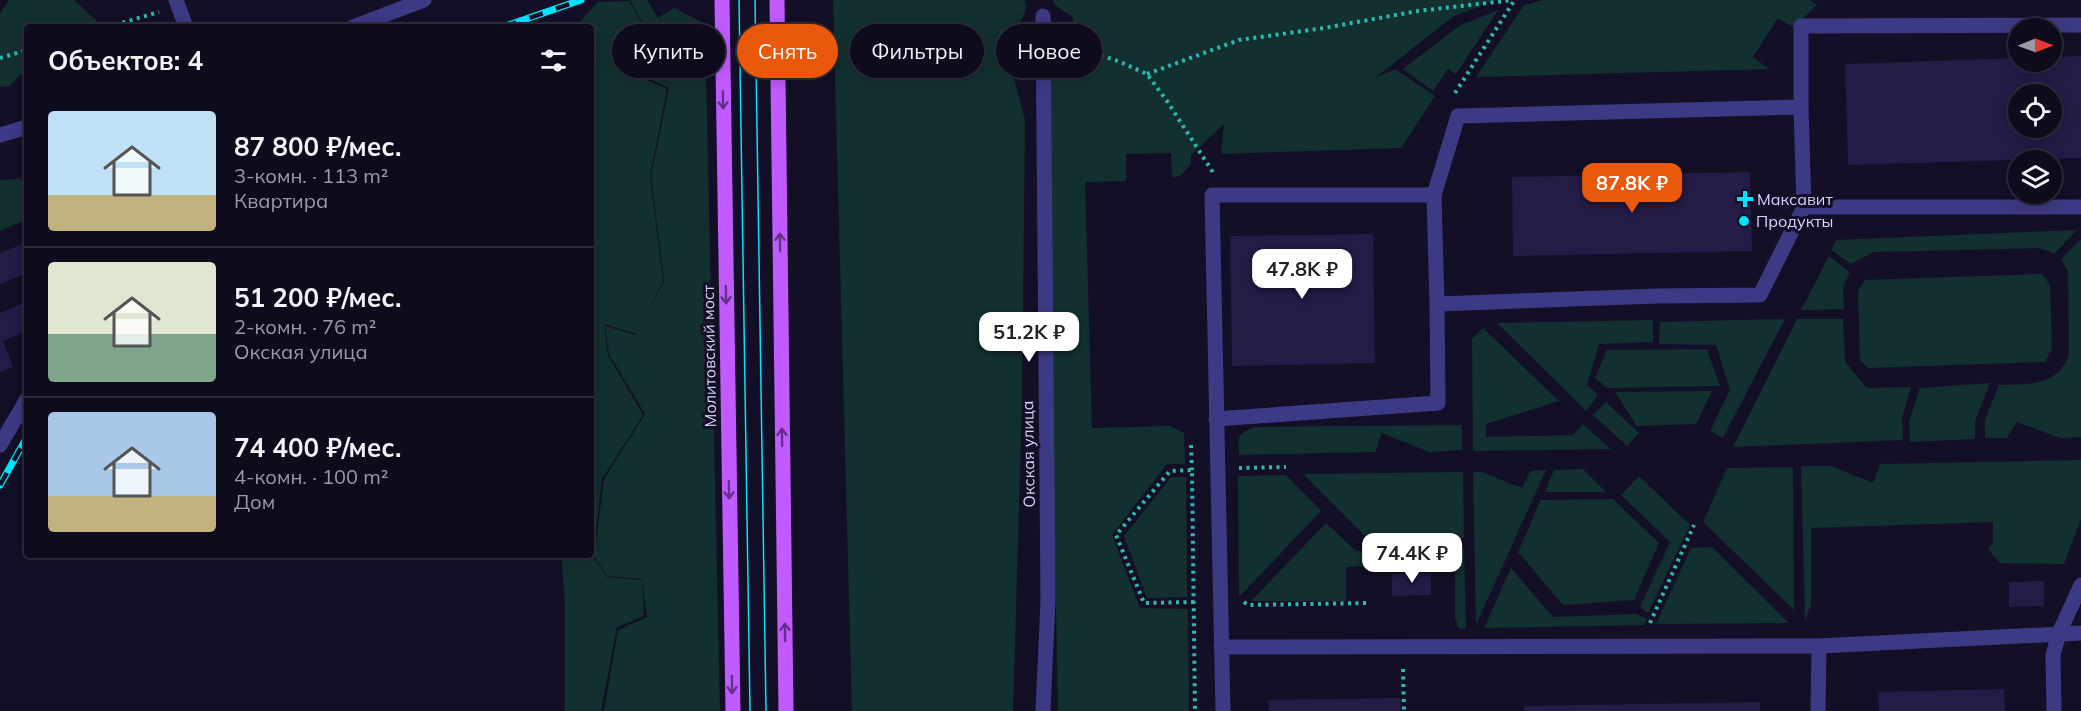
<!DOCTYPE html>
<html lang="ru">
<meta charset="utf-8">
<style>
:root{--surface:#0e0b1c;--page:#1c1929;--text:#f1f3f6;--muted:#9b9ba3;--line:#2e2b3b;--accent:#ea580c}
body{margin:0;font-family:Mulish,sans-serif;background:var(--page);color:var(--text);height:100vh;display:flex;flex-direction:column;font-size:22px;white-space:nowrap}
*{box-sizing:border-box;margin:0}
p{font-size:20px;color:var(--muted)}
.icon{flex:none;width:33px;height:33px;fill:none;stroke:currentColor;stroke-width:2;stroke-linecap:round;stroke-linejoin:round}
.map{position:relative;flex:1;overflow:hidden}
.sheet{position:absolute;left:24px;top:24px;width:570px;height:534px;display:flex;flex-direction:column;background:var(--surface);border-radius:6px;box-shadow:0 3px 15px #0003,0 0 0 2px var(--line)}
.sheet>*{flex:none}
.banner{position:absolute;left:612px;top:24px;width:570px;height:54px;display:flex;gap:12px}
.needle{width:39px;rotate:89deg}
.tools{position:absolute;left:2008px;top:18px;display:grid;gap:12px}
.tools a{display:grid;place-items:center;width:54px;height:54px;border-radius:50%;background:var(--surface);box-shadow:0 3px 15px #0003,0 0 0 2px var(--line);font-size:30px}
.price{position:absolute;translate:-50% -51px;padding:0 14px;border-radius:12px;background:#fff;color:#222;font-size:20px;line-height:39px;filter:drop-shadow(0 2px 3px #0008)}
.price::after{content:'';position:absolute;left:50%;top:36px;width:18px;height:14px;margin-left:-9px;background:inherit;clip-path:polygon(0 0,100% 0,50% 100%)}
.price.active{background:var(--accent);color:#fff}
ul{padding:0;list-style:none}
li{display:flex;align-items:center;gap:18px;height:150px;padding:0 24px}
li+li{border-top:2px solid var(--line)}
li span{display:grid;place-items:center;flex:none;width:168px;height:120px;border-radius:6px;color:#555}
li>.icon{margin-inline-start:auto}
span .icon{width:72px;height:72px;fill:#fffc;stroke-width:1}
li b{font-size:26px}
h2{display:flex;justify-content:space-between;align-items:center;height:72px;padding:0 24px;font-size:26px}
.tag{padding:0 21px;border-radius:27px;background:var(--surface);box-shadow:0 3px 15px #0003,0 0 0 2px var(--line);font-size:21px;line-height:54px}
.tag.active{background:var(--accent);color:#fff}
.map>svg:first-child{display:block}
</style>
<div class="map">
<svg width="2081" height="711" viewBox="0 0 2081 711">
<rect width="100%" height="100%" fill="#130f26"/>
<g fill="#12302f">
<polygon points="9,0 74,0 103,27 27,27 27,69 9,86 0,87 0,14"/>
<polygon points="630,0 647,0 658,18 674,8 705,24 720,711 604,711 618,630 647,617 642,579 607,576 594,557 604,479 645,414 609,354 605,326 636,335 637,334 604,324 608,355 643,415 602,479 593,557 607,577 642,580 644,616 617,627 601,711 565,711 565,603 561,555 591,555 591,27 575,27 598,2 629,1 644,28 630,72 667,89 650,176 663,281 646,316 664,281 651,176 669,88 632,71 645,28"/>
<polygon points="833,0 1024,0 1027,7 1007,52 1025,120 1022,404 1013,711 852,711"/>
<polygon points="1052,0 1497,0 1454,16 1375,78 1395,69 1435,96 1401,148 1221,154 1224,124 1191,155 1191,164 1181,175 1172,178 1171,153 1126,154 1126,181 1085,182 1092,428 1170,426 1184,433 1185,464 1167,464 1112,535 1140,608 1188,609 1189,711 1058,711 1048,183 1048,62 1056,46 1073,35 1073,17 1056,6"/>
<polygon points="1544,0 1810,0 1817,5 1794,28 1778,18 1753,57 1769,69 1476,77 1524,5"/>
<polygon points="1498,10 1456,74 1448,69 1433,91 1403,69 1459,26"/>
<polygon points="27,178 27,219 0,231 0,180"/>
<polygon points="2077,230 2054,254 2040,248 1873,252 1851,264 1831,250 1836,240"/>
<path d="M2081,239V437L2060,438L2017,422L2007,438H1985V420L1999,385C2027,384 2059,387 2069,354L2068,272L2061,259Z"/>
<polygon points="1829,256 1850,272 1843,287 1844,309 1801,310"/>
<polygon points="2042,274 2050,285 2052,349 2045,362 1868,368 1860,360 1858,291 1865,280"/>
<polygon points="1785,319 1723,438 1710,431 1730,390 1716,345 1659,344 1660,322"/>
<polygon points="1797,319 1843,319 1845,362 1867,388 1911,387 1902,418 1903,440 1733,447"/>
<polygon points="1653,320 1653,342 1599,344 1587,385 1598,395 1586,411 1497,323"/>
<polygon points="1483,328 1559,401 1486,424 1486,437 1573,435 1583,424 1611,449 1473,451 1472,339"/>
<polygon points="1707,349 1720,386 1607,388 1595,378 1607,350"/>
<polygon points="1990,383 1975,421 1975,439 1910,442 1909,422 1920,388"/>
<polygon points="1712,391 1696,424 1637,426 1615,392"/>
<polygon points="1606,402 1639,433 1627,446 1593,415"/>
<path d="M1462,425V450L1429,452L1382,433L1375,452L1239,455C1238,437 1237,433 1256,427Z"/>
<polygon points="2081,460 2081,519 2064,564 2000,563 1988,549 1993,544 1993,522 1811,528 1811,605 1805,620 1801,466 1831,466 1873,483 1880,464"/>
<polygon points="1793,467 1794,610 1703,522 1727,468"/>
<polygon points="1583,469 1606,492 1545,492 1554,470"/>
<polygon points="1546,470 1476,625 1473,472 1481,472 1522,488 1530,471"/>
<polygon points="1463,472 1464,538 1369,540 1303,474"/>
<polygon points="1286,475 1321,511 1239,597 1238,476"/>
<polygon points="1639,476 1690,525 1648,613 1640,607 1670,542 1621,495"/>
<polygon points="1171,477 1186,477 1187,597 1147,598 1124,536"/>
<polygon points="1613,499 1659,543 1634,600 1563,605 1518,552 1541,500"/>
<polygon points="1326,523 1356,551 1464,549 1466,628 1459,629 1455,618 1455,563 1346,567 1346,601 1251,601"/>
<polygon points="1712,547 1789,623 1656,624 1691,548"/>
<polygon points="1511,568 1553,617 1636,614 1647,619 1644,625 1484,628"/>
</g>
<g fill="#241b47" fill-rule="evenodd">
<path d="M2081,56V158L1848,165L1845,64L2019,58V62H2052V57ZM2019,94H2052V128H2019Z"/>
<polygon points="1750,172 1752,251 1513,256 1512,177"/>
<polygon points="1373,234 1375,363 1232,366 1230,236"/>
<polygon points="27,242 27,273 0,284 0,253"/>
<polygon points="27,302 27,331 3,341 13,367 0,372 0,313"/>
<polygon points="1431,573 1431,595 1392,596 1392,574"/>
<polygon points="2044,581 2044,606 2009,607 2009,582"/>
<polygon points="2004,689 2005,711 1879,711 1878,692"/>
<polygon points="1400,698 1401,711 1269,711 1268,700"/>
<polygon points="1760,702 1760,711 1524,711 1524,706"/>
</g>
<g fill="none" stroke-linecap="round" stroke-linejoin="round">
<g stroke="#2fb8b0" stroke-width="4" stroke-dasharray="3 4.5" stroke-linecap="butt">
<polyline points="108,27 159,12"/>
<polyline points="1065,44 1118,61 1147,74 1167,101 1214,174"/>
<polyline points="0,58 27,50"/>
<polyline points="1147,74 1239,40 1324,28 1418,11 1513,0"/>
<polyline points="1455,93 1514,1"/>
<polyline points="1191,445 1192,470"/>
<polyline points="1239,468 1286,467"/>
<polyline points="1194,602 1144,603 1116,535 1170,471 1192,470 1195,711"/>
<polyline points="1244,602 1248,605 1369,603"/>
<polyline points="1650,623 1694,525"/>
<polyline points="1403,669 1404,711"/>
</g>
<g stroke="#3d3a85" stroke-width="15">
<polyline points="176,0 186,27"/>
<polyline points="1043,16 1048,600 1043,711"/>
<polyline points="353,27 424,0"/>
<polyline points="1801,107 1804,207 2081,207"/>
<polyline points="0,135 27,127"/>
<polyline points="1434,195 1437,304 1657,296 1760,295 1804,207"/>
<polyline points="1216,419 1438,403 1437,304"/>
<polyline points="0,445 27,399"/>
<polyline points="1221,647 1819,646 2081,633"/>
<polyline points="1223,711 1212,195 1434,195 1458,116 1801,107 1801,26 2081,25"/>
<polyline points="1818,711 1819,646"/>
<polyline points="2054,711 2053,655 2059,633 2081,585"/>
</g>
<g stroke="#c25bff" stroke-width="15">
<polyline points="722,0 733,711"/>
<polyline points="777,0 786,711"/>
</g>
<g stroke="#00e5ff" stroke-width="1.5">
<polyline points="739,0 750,711"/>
<polyline points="755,0 766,711"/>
</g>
<defs>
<g id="rail">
<polyline points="503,27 581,0"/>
<polyline points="0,485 27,437"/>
</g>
</defs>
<use href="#rail" stroke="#00e5ff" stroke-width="7"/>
<use href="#rail" stroke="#130f26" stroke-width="4.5" stroke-dasharray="14" stroke-linecap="butt"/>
</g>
<defs><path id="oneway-shaft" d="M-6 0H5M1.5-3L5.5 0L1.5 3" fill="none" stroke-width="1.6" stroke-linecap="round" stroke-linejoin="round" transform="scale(1.5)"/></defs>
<g stroke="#623188">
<use href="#oneway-shaft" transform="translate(723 100) rotate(89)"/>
<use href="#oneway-shaft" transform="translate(780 242) rotate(-91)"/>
<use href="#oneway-shaft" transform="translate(726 295) rotate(89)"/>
<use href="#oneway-shaft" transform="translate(782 437) rotate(-91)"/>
<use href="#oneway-shaft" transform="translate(729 490) rotate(89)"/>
<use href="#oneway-shaft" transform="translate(785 632) rotate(-91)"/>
<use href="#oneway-shaft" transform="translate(732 685) rotate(89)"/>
</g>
<g fill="#00e5ff" stroke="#130f26" stroke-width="2">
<path d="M1742 190h6v6h6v6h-6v6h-6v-6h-6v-6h6z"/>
<circle cx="1744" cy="221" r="6"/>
</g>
<g text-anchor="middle" stroke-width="6" stroke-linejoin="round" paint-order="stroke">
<g font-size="16" fill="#d9d4ff" stroke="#130f26" text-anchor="start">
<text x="1757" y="205">Максавит</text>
<text x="1756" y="227">Продукты</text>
</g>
<g font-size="16" fill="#d9d4ff" stroke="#130f26">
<text transform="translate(709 356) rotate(-91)" y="6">Молитовский мост</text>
<text transform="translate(1028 454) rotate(-91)" y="6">Окская улица</text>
</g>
</g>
</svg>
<div class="tools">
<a><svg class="needle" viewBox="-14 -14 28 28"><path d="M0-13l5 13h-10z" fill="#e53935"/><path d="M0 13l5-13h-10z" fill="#9b9ba3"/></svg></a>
<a><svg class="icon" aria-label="locate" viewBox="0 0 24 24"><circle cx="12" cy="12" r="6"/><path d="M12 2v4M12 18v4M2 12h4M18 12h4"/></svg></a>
<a><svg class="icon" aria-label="layers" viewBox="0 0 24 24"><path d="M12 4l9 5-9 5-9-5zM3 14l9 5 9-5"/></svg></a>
</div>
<b class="price active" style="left:1632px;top:214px">87.8K ₽</b>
<b class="price" style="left:1302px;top:300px">47.8K ₽</b>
<b class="price" style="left:1029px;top:363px">51.2K ₽</b>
<b class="price" style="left:1412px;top:584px">74.4K ₽</b>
<div class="banner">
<a class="tag">Купить</a>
<a class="tag active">Снять</a>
<a class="tag">Фильтры</a>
<a class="tag">Новое</a>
</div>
<section class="sheet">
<h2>Объектов: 4<svg class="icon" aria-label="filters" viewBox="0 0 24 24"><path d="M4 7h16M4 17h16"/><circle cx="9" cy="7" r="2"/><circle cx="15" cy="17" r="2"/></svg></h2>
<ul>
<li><span style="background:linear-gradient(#bfe0f5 70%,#c2b280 0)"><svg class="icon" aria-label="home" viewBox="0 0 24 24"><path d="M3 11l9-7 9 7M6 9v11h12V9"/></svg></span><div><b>87 800 ₽/мес.</b><p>3-комн. · 113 m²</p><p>Квартира</p></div></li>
<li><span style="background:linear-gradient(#dfe7d0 60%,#7fa58c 0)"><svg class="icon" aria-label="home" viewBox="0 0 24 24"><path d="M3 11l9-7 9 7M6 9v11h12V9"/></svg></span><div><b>51 200 ₽/мес.</b><p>2-комн. · 76 m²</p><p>Окская улица</p></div></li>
<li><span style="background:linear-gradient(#a9c7e8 70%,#c2b280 0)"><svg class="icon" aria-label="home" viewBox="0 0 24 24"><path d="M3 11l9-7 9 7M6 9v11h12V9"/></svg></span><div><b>74 400 ₽/мес.</b><p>4-комн. · 100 m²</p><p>Дом</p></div></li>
</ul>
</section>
</div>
